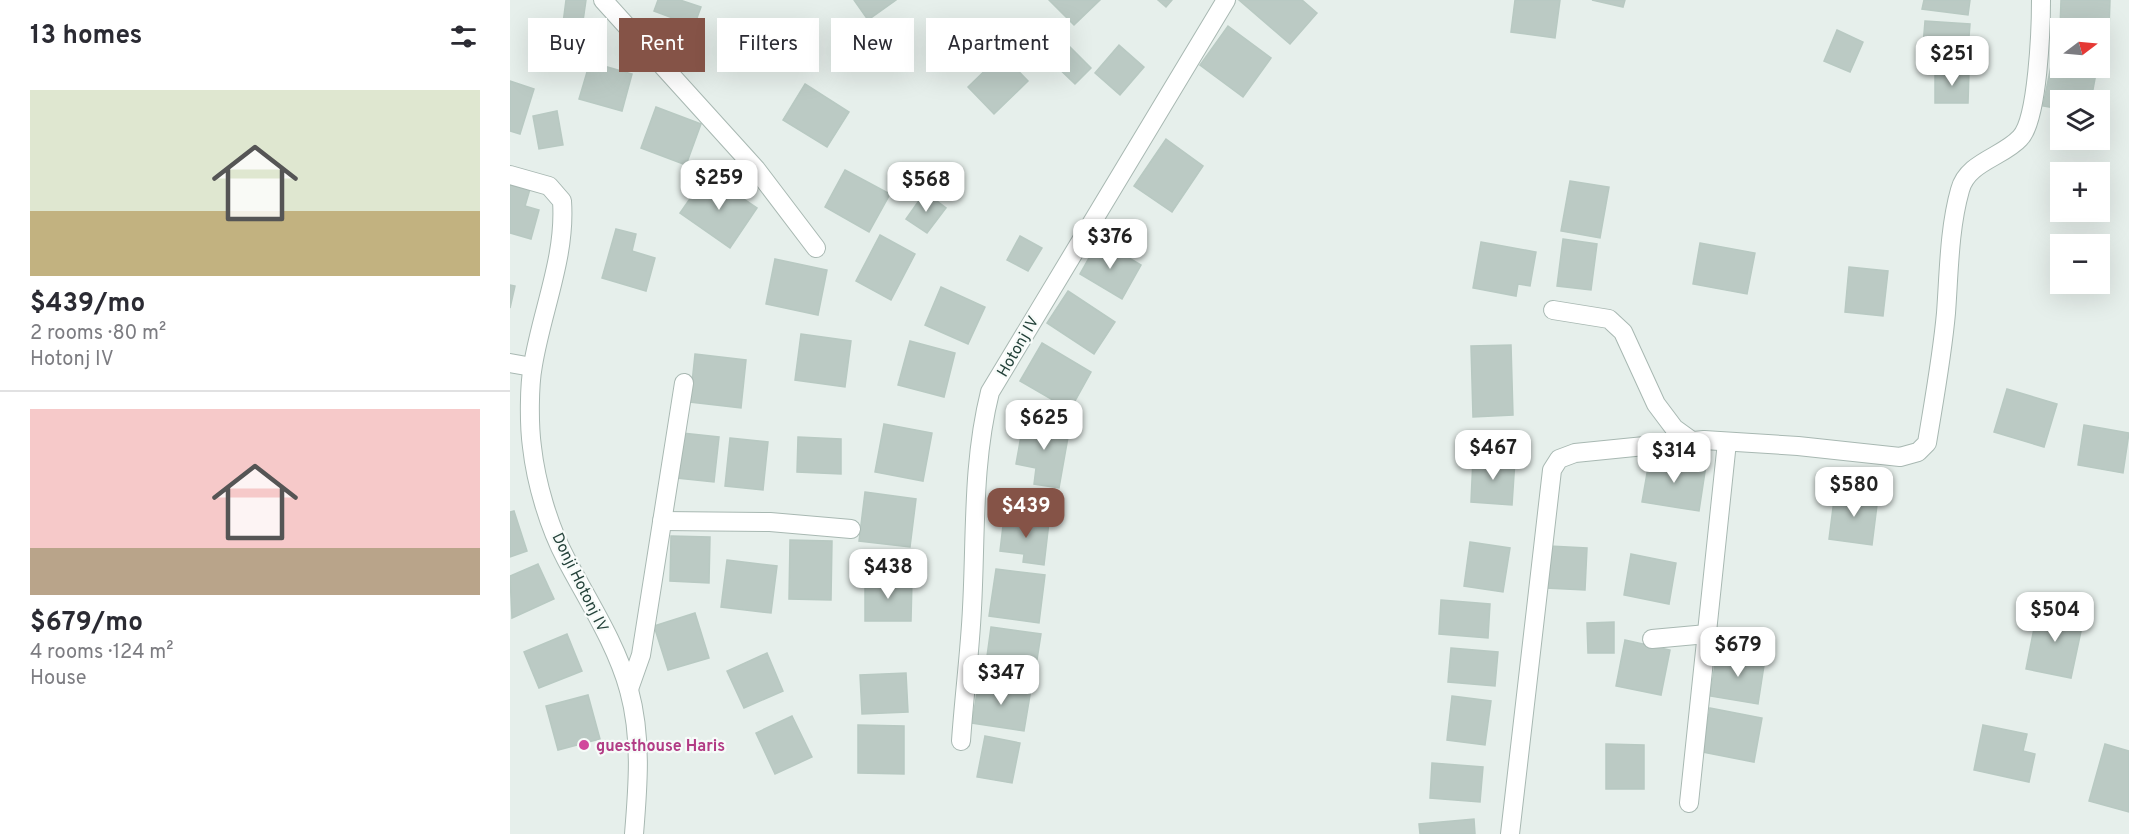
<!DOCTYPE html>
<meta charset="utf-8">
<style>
:root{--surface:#fff;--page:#f2f2f3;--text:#2b2b33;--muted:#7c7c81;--line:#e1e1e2;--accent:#855347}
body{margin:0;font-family:Overpass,sans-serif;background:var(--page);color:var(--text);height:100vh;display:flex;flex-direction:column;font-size:22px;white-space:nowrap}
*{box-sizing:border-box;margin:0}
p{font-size:20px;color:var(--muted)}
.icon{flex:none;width:33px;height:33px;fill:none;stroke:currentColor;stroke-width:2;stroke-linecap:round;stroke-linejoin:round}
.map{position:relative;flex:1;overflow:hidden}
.drawer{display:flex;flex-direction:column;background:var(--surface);width:510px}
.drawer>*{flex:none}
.banner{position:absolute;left:18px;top:18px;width:570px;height:54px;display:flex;gap:12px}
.needle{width:39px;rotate:74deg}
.controls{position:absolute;left:1540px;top:18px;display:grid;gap:12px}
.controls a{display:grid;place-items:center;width:60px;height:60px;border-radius:0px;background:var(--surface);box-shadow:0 6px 24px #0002;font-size:30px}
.price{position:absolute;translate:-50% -51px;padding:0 14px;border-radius:12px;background:#fff;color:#222;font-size:20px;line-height:39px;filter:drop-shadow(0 2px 3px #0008)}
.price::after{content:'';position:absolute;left:50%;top:36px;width:18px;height:14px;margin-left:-9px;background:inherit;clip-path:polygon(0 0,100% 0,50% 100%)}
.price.current{background:var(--accent);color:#fff}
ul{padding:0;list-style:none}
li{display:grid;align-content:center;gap:12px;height:318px;padding:0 30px}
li+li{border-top:2px solid var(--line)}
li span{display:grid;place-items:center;height:186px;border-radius:0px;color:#555}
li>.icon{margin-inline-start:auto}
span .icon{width:108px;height:108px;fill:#fffc;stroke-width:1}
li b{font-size:26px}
h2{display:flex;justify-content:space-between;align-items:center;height:72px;padding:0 30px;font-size:26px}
.pill{padding:0 21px;border-radius:0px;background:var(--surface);box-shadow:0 6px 24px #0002;font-size:21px;line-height:54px}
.pill.current{background:var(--accent);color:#fff}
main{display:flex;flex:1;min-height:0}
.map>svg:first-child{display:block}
</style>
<main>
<section class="drawer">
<h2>13 homes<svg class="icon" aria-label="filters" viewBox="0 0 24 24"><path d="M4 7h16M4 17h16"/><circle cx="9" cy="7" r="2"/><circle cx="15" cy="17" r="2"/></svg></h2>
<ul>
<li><span style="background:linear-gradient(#dfe7d0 65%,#c2b280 0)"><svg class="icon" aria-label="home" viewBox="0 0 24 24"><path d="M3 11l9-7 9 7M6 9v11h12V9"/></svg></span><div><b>$439/mo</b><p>2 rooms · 80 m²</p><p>Hotonj IV</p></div></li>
<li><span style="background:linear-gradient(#f6c9c9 75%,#b9a48a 0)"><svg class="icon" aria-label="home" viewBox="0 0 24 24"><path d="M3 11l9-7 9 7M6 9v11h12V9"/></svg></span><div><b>$679/mo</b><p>4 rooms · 124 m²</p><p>House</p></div></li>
</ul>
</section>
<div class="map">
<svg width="1619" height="834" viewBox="0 0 1619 834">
<rect width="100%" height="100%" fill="#e6efeb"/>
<g fill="#bbcac4" stroke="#b8c9c2" stroke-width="1.5">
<polygon points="56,0 76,0 70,42 51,39"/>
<polygon points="148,0 170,0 191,7 184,26 144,11"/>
<polygon points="344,0 386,0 358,20"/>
<polygon points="539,0 590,0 564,25"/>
<polygon points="648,0 662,0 656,7"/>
<polygon points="729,0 792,0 807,13 780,44"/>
<polygon points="1005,0 1050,0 1045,38 1001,32"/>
<polygon points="1082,0 1115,0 1113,7"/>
<polygon points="1414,0 1460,0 1458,15 1412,9"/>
<polygon points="1551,0 1600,0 1599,30 1550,29"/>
<polygon points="1415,21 1460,24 1457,62 1412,58"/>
<polygon points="718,26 761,58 733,97 690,65"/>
<polygon points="229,30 249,36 242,63 222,57"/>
<polygon points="1327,30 1353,42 1340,72 1314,61"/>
<polygon points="558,45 581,68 565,84 542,62"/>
<polygon points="609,45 634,67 610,95 585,73"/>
<polygon points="492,54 518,81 484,114 458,87"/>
<polygon points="1543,56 1551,58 1551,68 1587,68 1581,100 1551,100 1551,109 1533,106"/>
<polygon points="80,62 122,74 112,111 69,99"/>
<polygon points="1425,71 1459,71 1458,103 1425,103"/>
<polygon points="0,81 24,89 10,134 0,131"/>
<polygon points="295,84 339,112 317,147 273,120"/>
<polygon points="146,107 191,124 176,165 131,148"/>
<polygon points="47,111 53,145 29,149 23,116"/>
<polygon points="656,139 693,166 662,212 624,186"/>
<polygon points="335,170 380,194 359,232 315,207"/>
<polygon points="197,174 247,208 220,248 170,213"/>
<polygon points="1060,181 1099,187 1090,238 1051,231"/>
<polygon points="0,184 20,189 15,206 29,210 21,239 0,233"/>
<polygon points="415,192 436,208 417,233 396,219"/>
<polygon points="106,229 126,234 122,251 145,258 136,291 92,278"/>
<polygon points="370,235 405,254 381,300 346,281"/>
<polygon points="510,236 532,248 518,271 497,260"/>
<polygon points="1053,239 1087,244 1081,290 1047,286"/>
<polygon points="589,240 631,265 612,299 570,274"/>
<polygon points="971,242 1026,252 1020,286 1008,284 1006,296 963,288"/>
<polygon points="1190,243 1245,253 1237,294 1183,284"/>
<polygon points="265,259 317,270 308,315 256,304"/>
<polygon points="1339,267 1378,271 1373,316 1335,312"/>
<polygon points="0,285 5,286 0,308"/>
<polygon points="431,287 475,307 458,344 415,325"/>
<polygon points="558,291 605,322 584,354 537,323"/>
<polygon points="291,334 341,341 335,387 285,380"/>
<polygon points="400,341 445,353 434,397 388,385"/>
<polygon points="532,343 581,372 560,410 510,381"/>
<polygon points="1001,345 1003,415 963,417 961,346"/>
<polygon points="185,354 236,360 231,408 180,402"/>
<polygon points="1497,389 1547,404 1534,447 1484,432"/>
<polygon points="514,419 560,426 549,488 524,484 526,468 506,464"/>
<polygon points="374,424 422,433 413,481 365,472"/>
<polygon points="1574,425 1619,433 1613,473 1568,465"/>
<polygon points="172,433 209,437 204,482 167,478"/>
<polygon points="288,437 331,439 331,474 287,472"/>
<polygon points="220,438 258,442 253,490 215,486"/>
<polygon points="1140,456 1196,465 1189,511 1132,502"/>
<polygon points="963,458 1005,460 1002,505 961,502"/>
<polygon points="355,492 406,499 400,547 349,541"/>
<polygon points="1325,492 1368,497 1362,545 1319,539"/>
<polygon points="4,511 17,551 0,557 0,512"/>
<polygon points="494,517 539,522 534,565 513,562 514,554 490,551"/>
<polygon points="161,536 200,537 199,583 160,581"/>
<polygon points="280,540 322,541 321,600 279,599"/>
<polygon points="960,542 1000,548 993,592 954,586"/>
<polygon points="1039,546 1077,548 1075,590 1036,588"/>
<polygon points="1121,554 1166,563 1159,604 1114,595"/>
<polygon points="217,560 267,566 261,613 211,607"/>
<polygon points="28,564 44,599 2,618 0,576"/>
<polygon points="486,569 535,575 529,623 479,616"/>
<polygon points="355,580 402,580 401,621 355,621"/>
<polygon points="931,600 980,604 978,638 929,634"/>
<polygon points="1528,608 1574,617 1561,678 1516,669"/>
<polygon points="185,613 199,658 158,670 144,626"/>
<polygon points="1104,622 1104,653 1078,653 1077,623"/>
<polygon points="481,627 531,634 524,679 475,671"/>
<polygon points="57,634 72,671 29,688 14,652"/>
<polygon points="1115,640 1160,650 1151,695 1106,686"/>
<polygon points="941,648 988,652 985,686 938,682"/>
<polygon points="1207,652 1255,659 1248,704 1200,696"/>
<polygon points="257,653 273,691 234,708 217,671"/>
<polygon points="396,673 398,712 352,714 350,675"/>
<polygon points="469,680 521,689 514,731 462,723"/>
<polygon points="78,695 90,739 48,750 36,706"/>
<polygon points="942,696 981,701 975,745 937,740"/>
<polygon points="1200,708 1252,718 1244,762 1192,752"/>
<polygon points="282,716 302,757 265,774 246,733"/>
<polygon points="348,725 394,726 394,774 348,773"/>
<polygon points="1473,725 1517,734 1513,751 1525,754 1519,782 1464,770"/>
<polygon points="475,736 510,743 502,783 467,777"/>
<polygon points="1096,744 1134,745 1134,789 1096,789"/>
<polygon points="1595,744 1619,751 1619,812 1579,801"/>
<polygon points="922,763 973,767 970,802 920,798"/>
<polygon points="964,819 965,834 910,834 909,824"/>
</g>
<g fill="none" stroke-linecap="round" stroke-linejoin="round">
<defs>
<g id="minor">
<polyline points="93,0 246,169 306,248"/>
<path d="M0,175L39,186L52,201C56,257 32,310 23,365C19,386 19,425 22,447C26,483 39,527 56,559C78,601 106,643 119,690C132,737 128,786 124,834"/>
<polyline points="1043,310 1099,319 1113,332 1146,404 1164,428 1182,441"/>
<polyline points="0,363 22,367"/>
<polyline points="152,521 260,522 341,529"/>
<polyline points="1142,639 1197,634"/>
<polyline points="119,689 131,655 174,383"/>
<path d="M451,741C454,697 460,652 462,608C466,535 462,464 480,392L716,0"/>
<polyline points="1179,803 1217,442"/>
<path d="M1000,834L1042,470L1049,459L1065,453L1194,440L1288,446L1390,457L1408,452L1417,443C1424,400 1432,357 1436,313C1439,273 1439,229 1450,190C1457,162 1493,157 1510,138C1528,120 1531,27 1531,0"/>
</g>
</defs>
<use href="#minor" stroke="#a8b8b2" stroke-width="20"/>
<use href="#minor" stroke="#fff" stroke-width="18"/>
</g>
<circle fill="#d1479c" stroke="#f7fbf9" stroke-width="2" cx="74" cy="745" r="6"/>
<g text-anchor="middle" stroke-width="4.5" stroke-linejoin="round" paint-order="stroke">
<g font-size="16" fill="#24423a" stroke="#f7fbf9">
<text transform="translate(507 346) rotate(-60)" y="6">Hotonj IV</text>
<text transform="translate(71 582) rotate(64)" y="6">Donji Hotonj IV</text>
</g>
<g font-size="16" font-weight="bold" fill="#b23c85" stroke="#f7fbf9" text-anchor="start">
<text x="86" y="751">guesthouse Haris</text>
</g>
</g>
</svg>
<div class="controls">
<a><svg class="needle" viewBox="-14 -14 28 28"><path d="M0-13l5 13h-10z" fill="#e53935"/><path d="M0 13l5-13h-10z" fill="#7c7c81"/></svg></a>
<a><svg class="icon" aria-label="layers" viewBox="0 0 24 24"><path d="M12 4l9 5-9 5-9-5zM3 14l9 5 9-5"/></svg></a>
<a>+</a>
<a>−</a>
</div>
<b class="price" style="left:1442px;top:87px">$251</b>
<b class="price" style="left:209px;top:211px">$259</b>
<b class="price" style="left:416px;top:213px">$568</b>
<b class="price" style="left:600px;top:270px">$376</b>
<b class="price" style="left:534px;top:451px">$625</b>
<b class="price" style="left:983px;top:481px">$467</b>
<b class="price" style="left:1164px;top:484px">$314</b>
<b class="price" style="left:1344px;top:518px">$580</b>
<b class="price current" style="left:516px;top:539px">$439</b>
<b class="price" style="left:378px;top:600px">$438</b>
<b class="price" style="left:1545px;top:643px">$504</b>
<b class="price" style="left:1228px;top:678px">$679</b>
<b class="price" style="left:491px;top:706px">$347</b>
<div class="banner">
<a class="pill">Buy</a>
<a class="pill current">Rent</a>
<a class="pill">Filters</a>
<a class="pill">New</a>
<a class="pill">Apartment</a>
</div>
</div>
</main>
